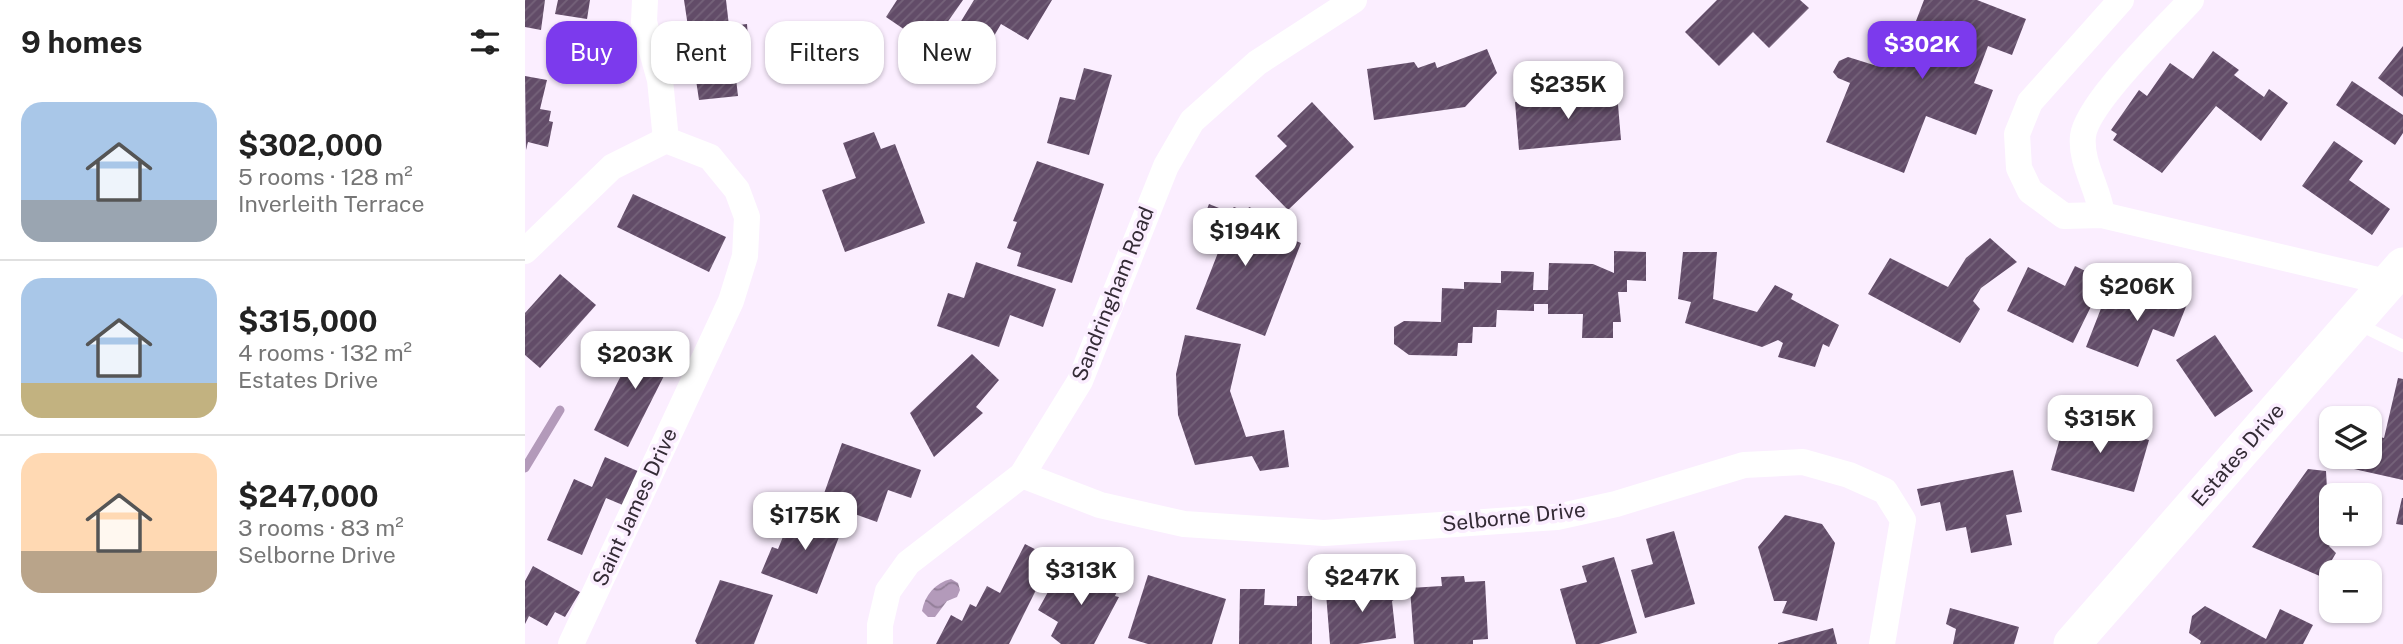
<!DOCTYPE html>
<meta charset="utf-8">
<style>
:root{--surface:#fff;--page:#f2f2f2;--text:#222;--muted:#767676;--line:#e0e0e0;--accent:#7c3aed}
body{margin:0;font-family:"Public Sans",sans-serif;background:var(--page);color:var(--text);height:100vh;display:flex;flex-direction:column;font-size:26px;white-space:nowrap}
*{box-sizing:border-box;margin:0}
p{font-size:23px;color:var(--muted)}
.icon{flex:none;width:38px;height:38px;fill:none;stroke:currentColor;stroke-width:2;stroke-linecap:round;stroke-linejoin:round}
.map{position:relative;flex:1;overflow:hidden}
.drawer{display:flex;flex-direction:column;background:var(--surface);width:525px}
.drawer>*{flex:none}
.top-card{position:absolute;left:21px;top:21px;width:665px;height:63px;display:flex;gap:14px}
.buttons{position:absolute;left:1794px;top:406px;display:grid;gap:14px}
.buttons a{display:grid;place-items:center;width:63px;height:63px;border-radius:14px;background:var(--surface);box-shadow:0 2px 5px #0004;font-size:35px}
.price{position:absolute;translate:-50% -60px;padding:0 16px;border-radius:14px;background:#fff;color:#222;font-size:23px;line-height:46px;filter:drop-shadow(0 2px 4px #0008)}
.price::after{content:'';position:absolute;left:50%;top:42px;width:21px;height:16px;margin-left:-10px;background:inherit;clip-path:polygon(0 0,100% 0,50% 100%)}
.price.current{background:var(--accent);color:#fff}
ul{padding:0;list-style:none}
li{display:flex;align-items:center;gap:21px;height:175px;padding:0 21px}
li+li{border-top:2px solid var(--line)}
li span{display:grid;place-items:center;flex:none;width:196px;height:140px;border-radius:21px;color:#555}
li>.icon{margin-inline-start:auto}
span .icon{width:84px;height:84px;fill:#fffc;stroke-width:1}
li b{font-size:30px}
h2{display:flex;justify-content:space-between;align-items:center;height:84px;padding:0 21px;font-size:30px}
.chip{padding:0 24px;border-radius:21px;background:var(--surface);box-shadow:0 2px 5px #0004;font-size:24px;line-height:63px}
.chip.current{background:var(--accent);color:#fff}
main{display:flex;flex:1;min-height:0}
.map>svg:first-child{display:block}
</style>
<main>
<section class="drawer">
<h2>9 homes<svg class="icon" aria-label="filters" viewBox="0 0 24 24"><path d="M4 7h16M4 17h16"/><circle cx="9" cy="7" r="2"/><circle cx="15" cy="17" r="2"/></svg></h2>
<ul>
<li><span style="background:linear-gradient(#a9c7e8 70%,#9aa5b1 0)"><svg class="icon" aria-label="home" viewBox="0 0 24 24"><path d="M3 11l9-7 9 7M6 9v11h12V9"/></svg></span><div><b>$302,000</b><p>5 rooms · 128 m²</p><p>Inverleith Terrace</p></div></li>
<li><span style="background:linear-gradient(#a9c7e8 75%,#c2b280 0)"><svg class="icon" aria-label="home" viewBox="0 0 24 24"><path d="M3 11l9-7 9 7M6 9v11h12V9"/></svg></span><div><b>$315,000</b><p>4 rooms · 132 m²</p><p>Estates Drive</p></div></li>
<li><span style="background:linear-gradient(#ffd9b3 70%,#b9a48a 0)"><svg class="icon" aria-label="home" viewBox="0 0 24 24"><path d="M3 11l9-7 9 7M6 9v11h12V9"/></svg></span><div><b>$247,000</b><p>3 rooms · 83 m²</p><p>Selborne Drive</p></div></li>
</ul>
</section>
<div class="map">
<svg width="1878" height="644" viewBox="0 0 1878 644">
<defs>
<pattern id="water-waves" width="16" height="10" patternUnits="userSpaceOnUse" patternTransform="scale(1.75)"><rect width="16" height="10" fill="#b39aba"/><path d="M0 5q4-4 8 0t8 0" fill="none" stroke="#927e98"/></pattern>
<pattern id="building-hatch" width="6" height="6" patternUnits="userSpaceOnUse" patternTransform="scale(1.75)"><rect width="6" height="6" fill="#624c68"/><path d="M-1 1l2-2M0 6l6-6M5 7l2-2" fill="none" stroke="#75637a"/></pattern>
</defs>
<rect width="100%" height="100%" fill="#fbeeff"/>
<path fill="url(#water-waves)" d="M426,579L433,583L435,590L432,597L422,601L410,617H403L397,611C400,595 410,583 426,579Z"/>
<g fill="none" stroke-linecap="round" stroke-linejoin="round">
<polyline stroke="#b39aba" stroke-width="9" points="0,468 35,410"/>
</g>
<g fill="url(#building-hatch)">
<polygon points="0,0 20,0 16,30 0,27"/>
<polygon points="33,0 65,0 62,19 30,14"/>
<polygon points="159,0 201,0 204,26 222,24 225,66 210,70 213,96 174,100"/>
<polygon points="372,0 438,0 405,47 361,17"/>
<polygon points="449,0 527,0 503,40 476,24 458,55 427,36"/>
<polygon points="1192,0 1275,0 1284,8 1244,48 1228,32 1194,66 1160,32"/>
<polygon points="1399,0 1452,0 1501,19 1487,55 1463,46 1449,83 1468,90 1451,135 1401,116 1379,173 1301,142 1325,83 1313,78 1308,72 1314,61 1323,57 1352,66 1361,49 1383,42"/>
<polygon points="1878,46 1878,97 1853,78"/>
<polygon points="962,49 972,73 940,107 849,120 842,69 889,62 893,68 910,62 912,68"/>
<polygon points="1688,51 1714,70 1709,75 1739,97 1744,89 1763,103 1736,141 1691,106 1637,173 1588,140 1592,134 1586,130 1614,90 1622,96 1645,63 1668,79"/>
<polygon points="559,68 587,75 564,155 522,143 535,97 550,100"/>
<polygon points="0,76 22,80 15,109 26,111 24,121 28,122 23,147 3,142 1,150"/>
<polygon points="1827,81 1878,115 1878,133 1870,145 1811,105"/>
<polygon points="1092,93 1096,140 994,150 990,102"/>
<polygon points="787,102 829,147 763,210 730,176 762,146 752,136"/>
<polygon points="349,132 356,149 370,144 400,223 320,252 297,190 331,178 318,143"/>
<polygon points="1809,141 1838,161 1824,180 1865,209 1847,235 1777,186"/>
<polygon points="512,161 579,184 547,283 492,266 496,253 482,248 492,222 488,221"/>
<polygon points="108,194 201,237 184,272 92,227"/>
<polygon points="684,204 704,212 709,207 722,212 724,207 743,215 738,228 776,243 740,336 671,309 696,245 672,235"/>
<polygon points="1465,238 1492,262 1456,288 1448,301 1455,309 1435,343 1343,294 1365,258 1423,287 1441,258"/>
<polygon points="1089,251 1121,252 1121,281 1102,280 1102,292 1093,292 1096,322 1088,322 1088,338 1057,338 1058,314 1023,314 1023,304 1009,304 1009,311 972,310 971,327 948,327 947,343 933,343 932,356 884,355 869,344 869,327 879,321 916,322 917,288 939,289 939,282 976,283 976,271 1009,272 1008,290 1023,290 1024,263 1068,264 1089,273"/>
<polygon points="1158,252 1192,252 1188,299 1232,312 1250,285 1268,294 1266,299 1314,325 1304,347 1298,344 1290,367 1253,357 1258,343 1253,340 1237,347 1160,323 1166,302 1153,299"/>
<polygon points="451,262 531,289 518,327 485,315 474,347 412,326 423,293 439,298"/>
<polygon points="1550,266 1579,280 1548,343 1482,311 1503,267 1540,286"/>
<polygon points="35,274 71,305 15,368 0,355 0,313"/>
<polygon points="1631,280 1666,294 1649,337 1628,329 1613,367 1561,347 1582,293 1620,308"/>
<polygon points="116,335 151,352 103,447 69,430"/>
<polygon points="660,335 716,344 705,391 721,437 759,430 764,467 735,471 727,456 670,465 653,415 651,374"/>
<polygon points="1690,335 1728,391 1690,417 1651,360"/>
<polygon points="447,354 474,380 451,407 458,413 409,457 385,413"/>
<polygon points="1873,378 1878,379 1878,480 1820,467 1823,457 1844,457 1844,434 1859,438"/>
<polygon points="1541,417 1624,440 1609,492 1526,470"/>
<polygon points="317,443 396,470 386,498 363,490 352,522 296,502"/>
<polygon points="80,457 115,472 100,506 81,498 57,555 22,540 49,479 67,487"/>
<polygon points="1783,469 1801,471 1802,489 1832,494 1806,495 1806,534 1815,534 1804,546 1811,553 1797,577 1727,547"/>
<polygon points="1488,470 1497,512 1481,515 1487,545 1446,553 1441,527 1421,531 1415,502 1396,506 1392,489"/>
<polygon points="1844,496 1852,497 1847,532 1844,531"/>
<polygon points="1877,498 1878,498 1878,525 1871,524"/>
<polygon points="280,508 319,524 292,594 236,573 247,547 253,549 264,522 273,526"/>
<polygon points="1260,515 1297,524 1310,543 1292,621 1257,613 1262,601 1249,601 1233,547"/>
<polygon points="1149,531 1170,604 1120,618 1106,570 1128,564 1121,539"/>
<polygon points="500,544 527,558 484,644 411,644 426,615 437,621 445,604 451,607 462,586 475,593"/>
<polygon points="1089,557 1112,633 1074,644 1051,644 1035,589 1062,582 1057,566"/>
<polygon points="8,566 55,592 40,617 30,612 22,626 4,616 0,624 0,581"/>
<polygon points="577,568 598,577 590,596 594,597 569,644 536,644 526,636 533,622 513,610 534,572 566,589"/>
<polygon points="623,575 701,599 687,644 623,644 603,638"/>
<polygon points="939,576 940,582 960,581 963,639 948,640 948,644 889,644 885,588 917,586 916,577"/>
<polygon points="195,580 248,595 229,644 172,644 170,641"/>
<polygon points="863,582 869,587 872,598 867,601 871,638 833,644 805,644 801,593 819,592 819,585"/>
<polygon points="715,589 740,589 739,605 772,606 772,596 787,596 787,644 714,644"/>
<polygon points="1680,606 1741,639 1755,609 1788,625 1778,644 1675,644 1676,641 1664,633 1667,616"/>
<polygon points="1425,608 1494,627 1489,644 1428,644 1431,629 1421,624"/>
<polygon points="1308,628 1312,644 1253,644 1253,643"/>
</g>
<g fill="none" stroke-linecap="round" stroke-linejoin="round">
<polyline stroke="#fff" stroke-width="12" points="1831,323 1878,346"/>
<g stroke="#fff" stroke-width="26">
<polyline points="120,0 119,22 135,80 141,140"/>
<polyline points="1596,0 1505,102 1492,134 1494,168 1505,191 1539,216 1577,215 1865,283"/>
<path d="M1577,215C1574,189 1555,163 1558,136C1562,103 1641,28 1666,0"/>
<polyline points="0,251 87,167 141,140 185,157 212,190 222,217 220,256 206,301 46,644"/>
<polyline points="497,475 575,505 659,524 799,533 1032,517 1091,504 1219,465 1278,462 1324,475 1360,491 1378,520 1357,644"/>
<polyline points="355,644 355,625 363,591 383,563 497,475 555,381 641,166 667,121 732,63 829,0"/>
</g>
<polyline stroke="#fff" stroke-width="37" points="1547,644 1878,266"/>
</g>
<g text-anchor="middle" stroke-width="7" stroke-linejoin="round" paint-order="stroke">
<g font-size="21" fill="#342b36" stroke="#fbeeff">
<text transform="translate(588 294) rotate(-68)" y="7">Sandringham Road</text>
<text transform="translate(1713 455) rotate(-49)" y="7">Estates Drive</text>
<text transform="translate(110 507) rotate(-65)" y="7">Saint James Drive</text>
<text transform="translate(989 517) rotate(-6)" y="7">Selborne Drive</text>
</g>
</g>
</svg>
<div class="buttons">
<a><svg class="icon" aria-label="layers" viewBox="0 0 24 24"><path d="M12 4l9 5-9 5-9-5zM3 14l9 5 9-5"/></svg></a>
<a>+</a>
<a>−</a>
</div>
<b class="price current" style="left:1397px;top:81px">$302K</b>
<b class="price" style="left:1043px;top:121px">$235K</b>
<b class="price" style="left:720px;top:268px">$194K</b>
<b class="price" style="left:1612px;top:323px">$206K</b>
<b class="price" style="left:110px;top:391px">$203K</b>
<b class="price" style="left:1575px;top:455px">$315K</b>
<b class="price" style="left:280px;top:552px">$175K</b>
<b class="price" style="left:556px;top:607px">$313K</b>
<b class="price" style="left:837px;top:614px">$247K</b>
<div class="top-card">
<a class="chip current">Buy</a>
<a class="chip">Rent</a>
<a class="chip">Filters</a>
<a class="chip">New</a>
</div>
</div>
</main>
